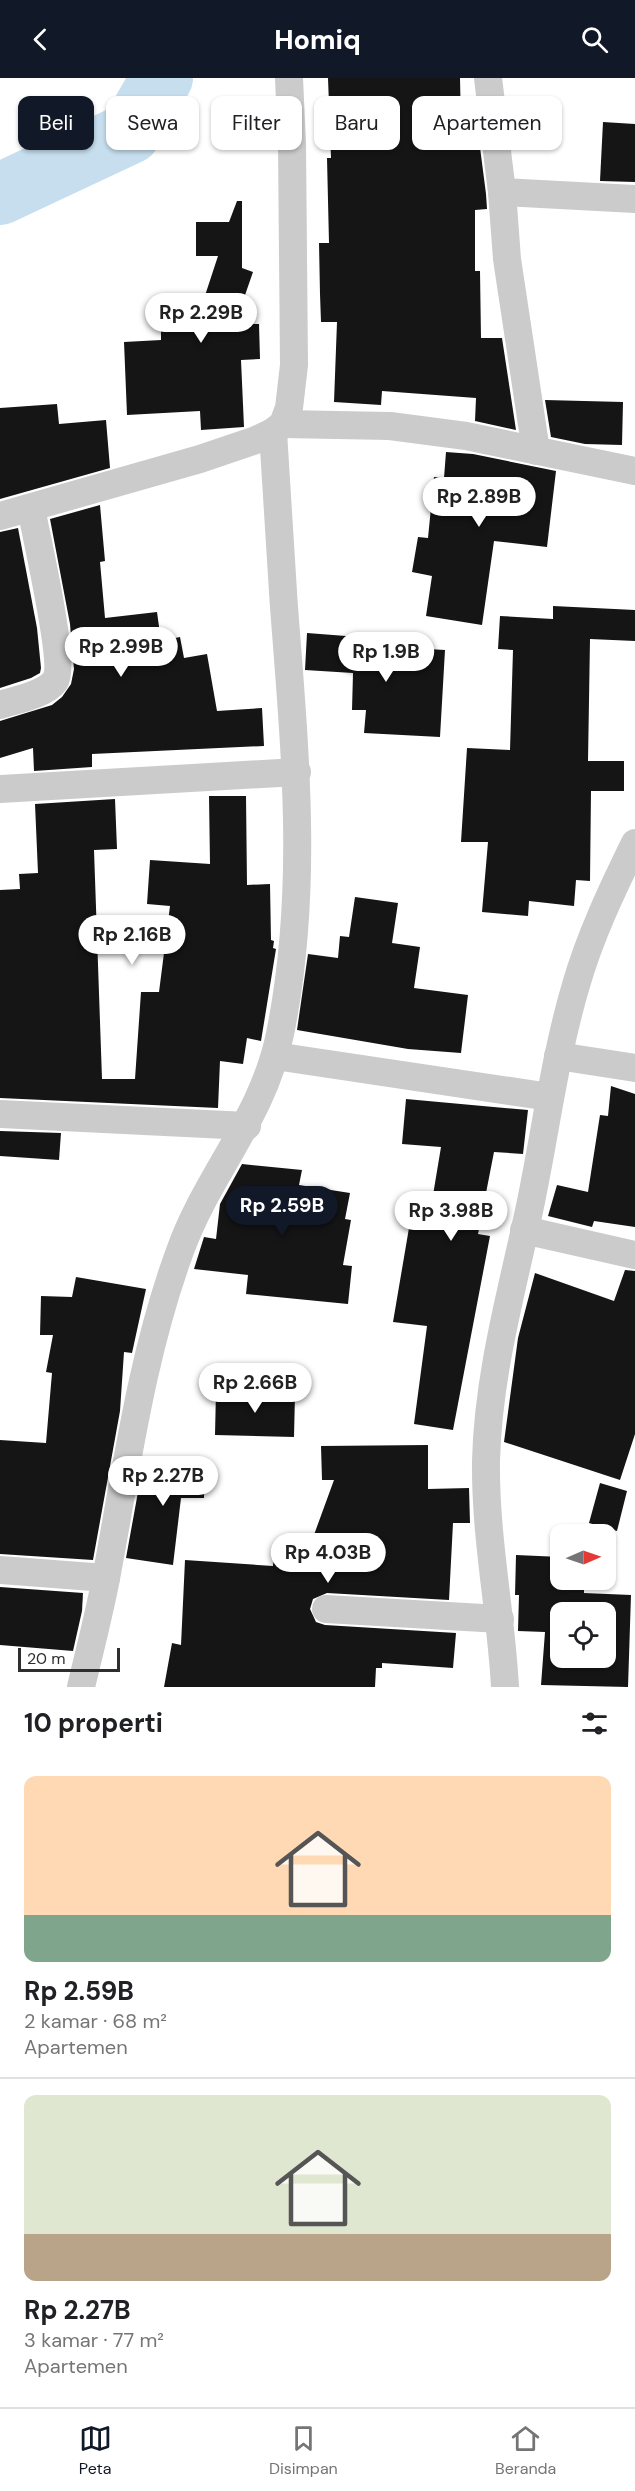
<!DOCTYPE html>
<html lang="id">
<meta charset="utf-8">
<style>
:root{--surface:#fff;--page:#f6f6f6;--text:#202124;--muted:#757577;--line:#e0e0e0;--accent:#111827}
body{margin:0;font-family:"DM Sans",sans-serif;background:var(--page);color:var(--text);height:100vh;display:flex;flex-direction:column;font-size:22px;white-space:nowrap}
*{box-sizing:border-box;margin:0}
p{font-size:20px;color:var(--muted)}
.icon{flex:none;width:33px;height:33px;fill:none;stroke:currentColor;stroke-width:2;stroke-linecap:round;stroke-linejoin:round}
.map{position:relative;height:1609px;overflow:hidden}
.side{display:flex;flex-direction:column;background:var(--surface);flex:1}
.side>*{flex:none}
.guide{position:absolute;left:18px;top:18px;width:600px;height:54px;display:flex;gap:12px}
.needle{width:39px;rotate:88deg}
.tools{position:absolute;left:550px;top:1446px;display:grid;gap:12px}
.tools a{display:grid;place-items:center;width:66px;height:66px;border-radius:12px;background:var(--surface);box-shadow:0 2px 4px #0004;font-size:30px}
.scale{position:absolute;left:18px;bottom:15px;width:102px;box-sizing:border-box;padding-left:6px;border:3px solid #2e2e2e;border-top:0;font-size:16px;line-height:21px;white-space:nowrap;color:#2e2e2e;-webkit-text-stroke:4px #fff;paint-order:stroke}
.price{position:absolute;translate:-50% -51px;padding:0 14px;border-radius:21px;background:#fff;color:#222;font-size:20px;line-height:39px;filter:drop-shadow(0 2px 3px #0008)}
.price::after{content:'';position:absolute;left:50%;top:36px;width:18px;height:14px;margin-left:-9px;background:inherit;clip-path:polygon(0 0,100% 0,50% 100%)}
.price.on{background:var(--accent);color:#fff}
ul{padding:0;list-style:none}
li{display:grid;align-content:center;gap:12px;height:318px;padding:0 24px}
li+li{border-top:2px solid var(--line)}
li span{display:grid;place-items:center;height:186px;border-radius:12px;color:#555}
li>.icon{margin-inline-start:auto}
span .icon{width:108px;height:108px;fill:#fffc;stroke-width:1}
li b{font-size:26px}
h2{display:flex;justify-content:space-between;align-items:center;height:72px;padding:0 24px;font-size:26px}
.chip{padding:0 21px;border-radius:12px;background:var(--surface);box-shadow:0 2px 4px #0004;font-size:21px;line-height:54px}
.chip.on{background:var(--accent);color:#fff}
header{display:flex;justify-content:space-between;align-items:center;height:78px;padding:0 24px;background:var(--accent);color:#fff;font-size:27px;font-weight:800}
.menu{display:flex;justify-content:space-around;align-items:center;height:84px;border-top:2px solid var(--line);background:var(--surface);font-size:16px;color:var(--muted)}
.menu a{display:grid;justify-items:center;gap:3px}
.menu .on{color:var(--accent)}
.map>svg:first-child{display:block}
</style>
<header><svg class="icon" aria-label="back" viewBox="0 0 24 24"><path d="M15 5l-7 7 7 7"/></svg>Homiq<svg class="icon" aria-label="search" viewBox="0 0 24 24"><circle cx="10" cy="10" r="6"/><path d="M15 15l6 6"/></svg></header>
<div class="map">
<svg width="635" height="1609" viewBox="0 0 635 1609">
<rect width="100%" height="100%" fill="#fff"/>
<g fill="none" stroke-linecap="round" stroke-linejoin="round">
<polyline stroke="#c6deed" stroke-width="62" points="0,116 130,55 162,0"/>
</g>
<g fill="#151515" fill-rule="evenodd">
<polygon points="328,0 460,0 461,47 477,46 486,116 487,131 475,132 475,193 480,193 481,260 502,260 516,352 475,343 476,320 382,313 381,327 334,324 337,244 321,244 320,216 319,165 329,165 327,80 331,80"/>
<polygon points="603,44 635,46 635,104 600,103"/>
<polygon points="237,123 242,123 242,190 253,194 235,246 259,246 260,281 241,282 244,349 201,352 200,333 127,337 124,264 161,262 161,249 195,248 218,178 196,178 196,144 229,144"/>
<polygon points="545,322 623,324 622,367 585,366 551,359"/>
<polygon points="57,326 59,346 106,342 110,390 0,421 0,330"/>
<polygon points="446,374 473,376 556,393 547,469 494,463 482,547 426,538 432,498 412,494 418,459 428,460 434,399 444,400"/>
<polygon points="100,427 105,483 100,484 105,540 157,534 161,563 180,559 184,580 207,576 217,633 262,630 264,668 92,676 92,689 34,693 33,670 0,680 0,643 52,627 62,619 71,606 74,591 70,546 50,441"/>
<polygon points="18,450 37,550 41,590 40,595 31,600 0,610 0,454"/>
<polygon points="553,528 635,532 635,563 590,561 588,683 624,683 624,713 591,713 590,803 576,802 574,828 529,823 528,838 482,834 488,764 461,764 467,670 510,672 513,572 498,571 500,538 553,541"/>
<polygon points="307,555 359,559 358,567 445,572 440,659 364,655 366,632 352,632 353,595 305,592"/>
<polygon points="209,718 246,718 247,807 270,806 271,862 274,863 273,870 276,871 261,963 247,960 243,986 220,983 218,1030 0,1020 0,812 20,811 19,796 38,795 35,726 115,721 117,771 94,772 102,1001 135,1001 141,914 159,914 170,828 147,826 150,782 210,786"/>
<polygon points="355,819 398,825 392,865 420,869 414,910 468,917 461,975 408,971 297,952 308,876 338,880 340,858 349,859"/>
<polygon points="611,1008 635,1016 635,1149 594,1143 592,1149 548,1138 557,1107 588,1114 600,1037 608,1038"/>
<polygon points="406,1021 528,1032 523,1076 494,1074 478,1156 490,1158 453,1352 414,1346 427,1248 393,1244 410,1144 428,1147 441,1069 402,1066"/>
<polygon points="0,1053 61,1055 59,1082 0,1078"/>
<polygon points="242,1086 302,1092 299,1107 350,1115 345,1141 351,1142 343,1187 352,1188 348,1226 246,1216 248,1197 194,1191 204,1159 216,1161 220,1126"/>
<polygon points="625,1192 635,1193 635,1356 620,1402 504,1364 518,1260 535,1195 614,1223"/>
<polygon points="76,1199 146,1211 132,1275 124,1274 120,1333 93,1482 0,1476 0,1362 46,1365 52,1295 46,1294 53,1257 40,1257 41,1218 72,1219"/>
<polygon points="216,1313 295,1316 294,1359 215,1357"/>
<polygon points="428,1367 428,1411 469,1410 470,1445 453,1445 449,1522 327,1515 313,1521 310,1531 316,1544 325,1547 456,1555 453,1590 382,1585 382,1590 376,1590 375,1609 164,1609 172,1565 181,1567 185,1482 273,1488 274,1473 307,1476 334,1402 322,1402 321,1368"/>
<polygon points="144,1381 205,1382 204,1420 181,1420 173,1487 126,1480"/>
<polygon points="600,1405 627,1413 617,1453 589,1445"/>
<path d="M516,1477L561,1479V1502H584V1515L631,1517L628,1609L541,1607L545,1554L518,1553L519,1517H515ZM561,1534H606V1580H561Z"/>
<polygon points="0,1509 83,1515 82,1533 73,1573 0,1567"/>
</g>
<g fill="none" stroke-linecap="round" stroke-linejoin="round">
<g stroke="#cbcbcb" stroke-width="28">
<polyline points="488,0 502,114 507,181 536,373"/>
<polyline points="502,114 635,121"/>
<polyline points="283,346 390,348 466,358 635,393"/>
<polyline points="0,438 200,381 256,362 273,354 283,346 289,330 294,287 292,66 289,0"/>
<path d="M0,627C15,622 45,617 55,603C66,586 36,457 31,430"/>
<polyline points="0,711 297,694"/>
<polyline points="275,978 550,1019"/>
<polyline points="558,978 635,990"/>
<polyline points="0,1036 247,1048"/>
<polyline points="524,1152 635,1177"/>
<polyline points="0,1492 106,1500"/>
<polyline points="326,1531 500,1541"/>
<path d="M81,1609C90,1571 100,1533 107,1495C127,1387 142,1276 180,1173C208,1095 263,1040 280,956C309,813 295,673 284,529C280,471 277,413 273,354"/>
<path d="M505,1609C501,1534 485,1459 486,1383C488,1298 511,1216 529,1133C545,1058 554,981 576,907C590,858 613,810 635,765"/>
</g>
</g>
</svg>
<div class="tools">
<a><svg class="needle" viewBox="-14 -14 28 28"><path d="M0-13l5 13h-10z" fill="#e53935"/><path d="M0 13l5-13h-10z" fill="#757577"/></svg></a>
<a><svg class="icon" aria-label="locate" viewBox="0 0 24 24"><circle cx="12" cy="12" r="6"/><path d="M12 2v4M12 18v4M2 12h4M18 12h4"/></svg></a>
</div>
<div class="scale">20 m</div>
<b class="price" style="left:201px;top:266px">Rp 2.29B</b>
<b class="price" style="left:479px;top:450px">Rp 2.89B</b>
<b class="price" style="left:121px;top:600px">Rp 2.99B</b>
<b class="price" style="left:386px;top:605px">Rp 1.9B</b>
<b class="price" style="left:132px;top:888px">Rp 2.16B</b>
<b class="price on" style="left:282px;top:1159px">Rp 2.59B</b>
<b class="price" style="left:451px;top:1164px">Rp 3.98B</b>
<b class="price" style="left:255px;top:1336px">Rp 2.66B</b>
<b class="price" style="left:163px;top:1429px">Rp 2.27B</b>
<b class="price" style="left:328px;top:1506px">Rp 4.03B</b>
<div class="guide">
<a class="chip on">Beli</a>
<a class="chip">Sewa</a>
<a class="chip">Filter</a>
<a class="chip">Baru</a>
<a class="chip">Apartemen</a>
</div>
</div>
<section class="side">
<h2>10 properti<svg class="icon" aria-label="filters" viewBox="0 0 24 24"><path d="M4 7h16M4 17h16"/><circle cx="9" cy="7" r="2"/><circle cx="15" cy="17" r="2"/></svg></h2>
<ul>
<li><span style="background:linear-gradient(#ffd9b3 75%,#7fa58c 0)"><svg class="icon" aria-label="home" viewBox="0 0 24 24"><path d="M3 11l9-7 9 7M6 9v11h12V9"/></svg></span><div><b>Rp 2.59B</b><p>2 kamar · 68 m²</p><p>Apartemen</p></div></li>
<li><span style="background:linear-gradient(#dfe7d0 75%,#b9a48a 0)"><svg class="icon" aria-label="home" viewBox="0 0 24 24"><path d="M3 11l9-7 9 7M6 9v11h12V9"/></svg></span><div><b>Rp 2.27B</b><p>3 kamar · 77 m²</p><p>Apartemen</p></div></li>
</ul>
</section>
<nav class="menu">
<a class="on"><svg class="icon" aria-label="map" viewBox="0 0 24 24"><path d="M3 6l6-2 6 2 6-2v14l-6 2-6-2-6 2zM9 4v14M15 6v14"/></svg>Peta</a>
<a><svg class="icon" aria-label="saved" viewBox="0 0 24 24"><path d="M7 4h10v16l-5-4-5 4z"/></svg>Disimpan</a>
<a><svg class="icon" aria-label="home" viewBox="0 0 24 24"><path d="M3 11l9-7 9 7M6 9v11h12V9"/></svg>Beranda</a>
</nav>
